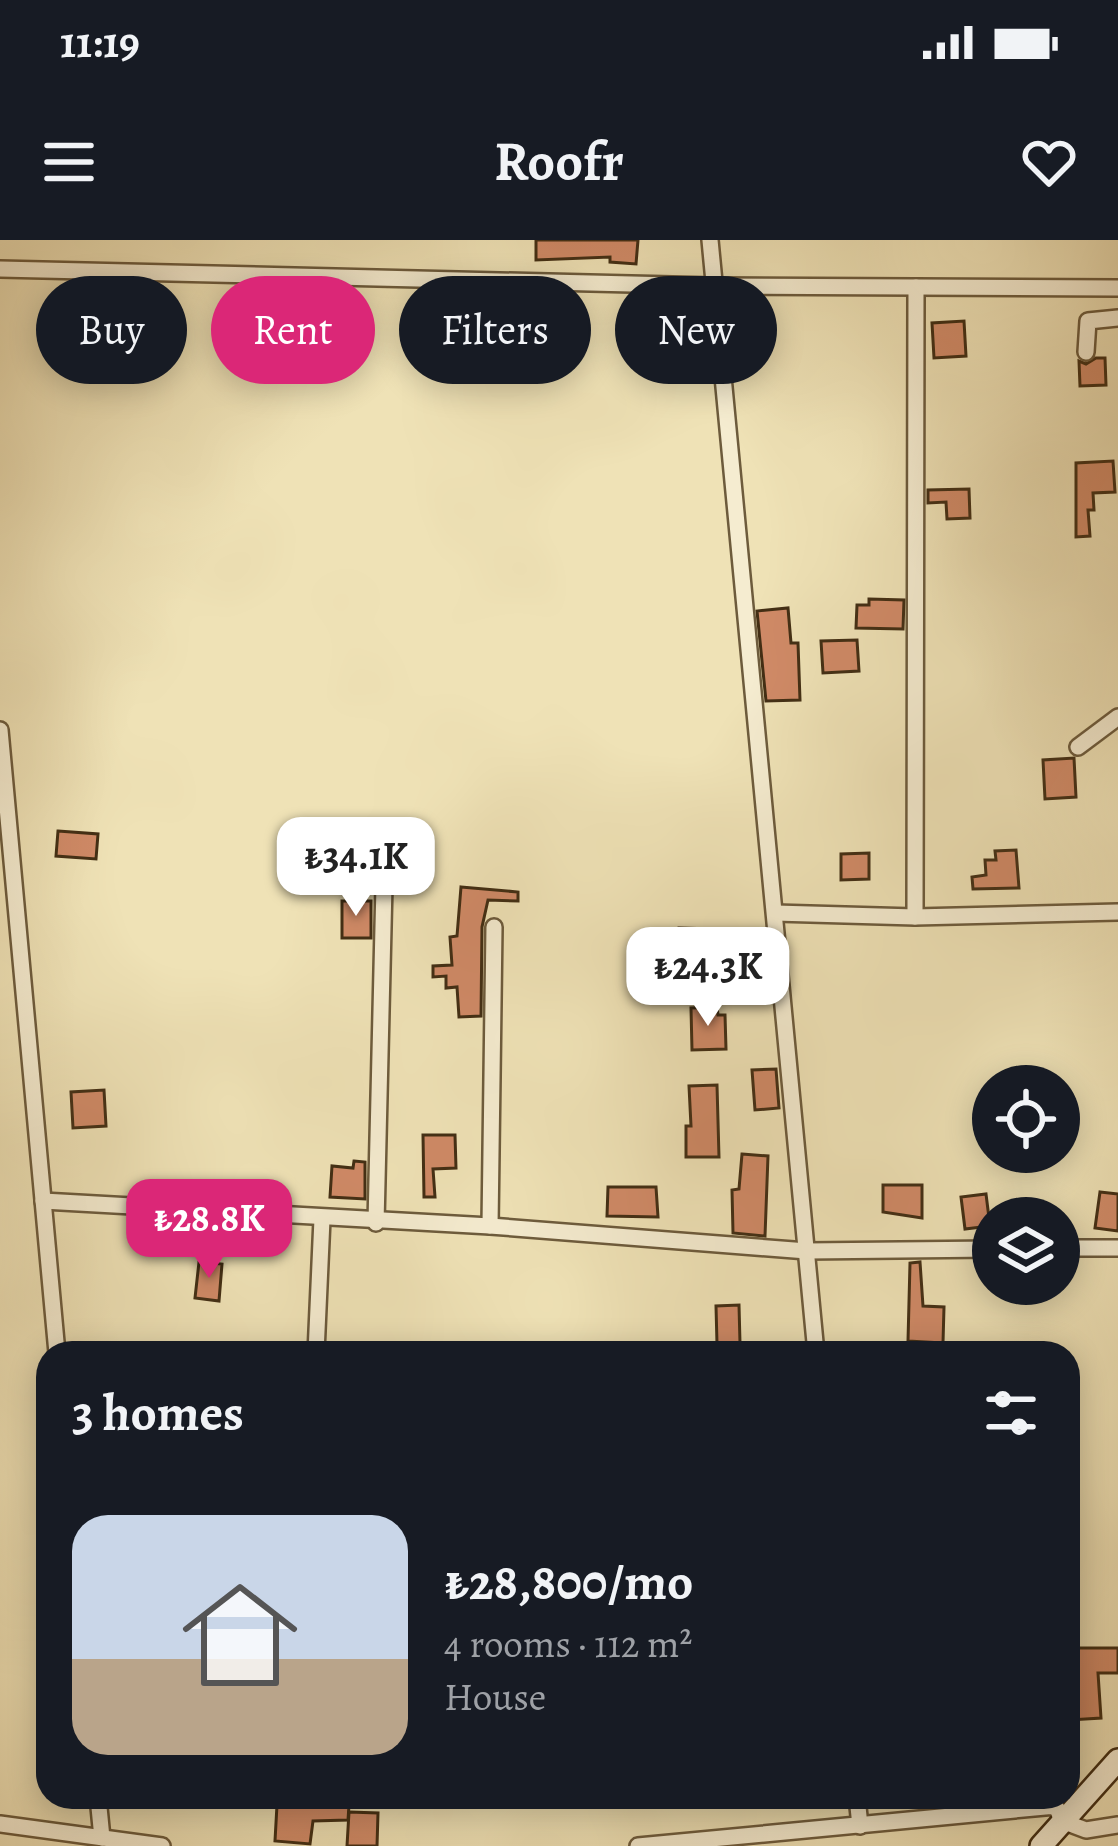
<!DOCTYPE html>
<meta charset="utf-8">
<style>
:root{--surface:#171b24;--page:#20242c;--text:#f1f3f6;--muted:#9ea1a6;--accent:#db2777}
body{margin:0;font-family:Alegreya,serif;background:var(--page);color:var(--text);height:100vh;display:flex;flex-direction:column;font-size:45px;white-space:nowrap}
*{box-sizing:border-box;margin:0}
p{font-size:39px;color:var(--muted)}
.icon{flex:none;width:66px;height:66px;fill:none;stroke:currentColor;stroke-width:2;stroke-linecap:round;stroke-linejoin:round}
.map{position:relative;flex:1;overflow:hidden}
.sheet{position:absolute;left:36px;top:1101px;width:1044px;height:468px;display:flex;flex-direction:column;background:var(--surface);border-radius:36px;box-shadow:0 6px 30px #0003}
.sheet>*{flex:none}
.hud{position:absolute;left:36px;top:36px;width:1047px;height:108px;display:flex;gap:24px}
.fabs{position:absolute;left:972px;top:825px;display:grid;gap:24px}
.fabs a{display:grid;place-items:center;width:108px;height:108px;border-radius:50%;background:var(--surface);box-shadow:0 6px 30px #0003;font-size:60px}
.price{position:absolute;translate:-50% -102px;padding:0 27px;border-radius:24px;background:#fff;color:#222;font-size:39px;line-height:78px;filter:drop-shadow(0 3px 6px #0008)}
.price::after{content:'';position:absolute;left:50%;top:72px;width:36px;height:27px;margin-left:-18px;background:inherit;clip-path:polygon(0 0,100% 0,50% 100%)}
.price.current{background:var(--accent);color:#fff}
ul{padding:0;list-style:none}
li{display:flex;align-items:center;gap:36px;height:300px;padding:0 36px}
li span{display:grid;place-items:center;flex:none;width:336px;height:240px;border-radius:36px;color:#555}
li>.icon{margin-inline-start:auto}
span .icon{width:144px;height:144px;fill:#fffc;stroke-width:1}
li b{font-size:51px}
h2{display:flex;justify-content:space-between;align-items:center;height:144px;padding:0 36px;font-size:51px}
.chip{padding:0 42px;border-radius:54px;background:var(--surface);box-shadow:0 6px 30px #0003;font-size:42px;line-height:108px}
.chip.current{background:var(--accent);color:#fff}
.status{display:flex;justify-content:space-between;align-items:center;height:84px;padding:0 60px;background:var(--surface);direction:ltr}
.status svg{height:33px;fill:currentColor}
header{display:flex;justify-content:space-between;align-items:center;height:156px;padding:0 36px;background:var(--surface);font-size:54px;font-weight:600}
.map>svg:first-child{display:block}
</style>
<div class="status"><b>11:19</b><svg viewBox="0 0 49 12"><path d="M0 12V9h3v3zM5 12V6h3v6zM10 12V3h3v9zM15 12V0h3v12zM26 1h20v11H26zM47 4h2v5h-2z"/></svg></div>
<header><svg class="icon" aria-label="menu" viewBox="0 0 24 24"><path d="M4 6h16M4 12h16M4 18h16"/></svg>Roofr<svg class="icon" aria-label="heart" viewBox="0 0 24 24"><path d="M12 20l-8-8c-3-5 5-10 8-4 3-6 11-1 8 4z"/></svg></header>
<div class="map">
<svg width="1118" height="1606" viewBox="0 0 1118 1606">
<rect width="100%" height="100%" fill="#efe2b6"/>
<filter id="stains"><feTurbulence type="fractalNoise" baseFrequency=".00167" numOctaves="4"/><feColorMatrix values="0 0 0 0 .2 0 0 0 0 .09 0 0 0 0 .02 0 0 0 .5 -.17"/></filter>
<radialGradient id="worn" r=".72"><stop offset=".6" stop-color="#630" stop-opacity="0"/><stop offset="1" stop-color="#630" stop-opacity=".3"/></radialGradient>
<g fill="#d08a67" stroke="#422e14" stroke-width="3">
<polygon points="536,0 638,0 636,24 610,22 610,17 536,20"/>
<polygon points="964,81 966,116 934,118 932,83"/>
<polygon points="1096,118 1105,118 1106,145 1080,146 1079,121 1086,124"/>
<polygon points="1113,221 1115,252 1093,253 1094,270 1088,270 1090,296 1076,297 1076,223"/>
<polygon points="969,249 970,278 947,279 946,262 928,263 928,250"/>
<polygon points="869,359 904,360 903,389 856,388 857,365 869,365"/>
<polygon points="788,368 791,403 798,403 800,460 766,461 757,371"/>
<polygon points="857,400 859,431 823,433 821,401"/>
<polygon points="1074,518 1076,557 1045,559 1043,520"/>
<polygon points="58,591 98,594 96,619 56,616"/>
<polygon points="1016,610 1019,648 973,649 972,637 986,635 985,620 996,620 995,611"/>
<polygon points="869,613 869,639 841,640 841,614"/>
<polygon points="461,647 518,652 518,661 488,660 482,687 481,776 459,777 457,747 446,748 446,736 433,737 433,726 452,725 450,697 457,696"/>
<rect x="342" y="661" width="29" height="37"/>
<polygon points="679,688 713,689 711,721 678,720"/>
<polygon points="717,767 718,775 725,775 726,809 692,810 691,768"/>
<polygon points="776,829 779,868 755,870 752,830"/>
<polygon points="717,845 719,917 686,917 686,886 691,886 689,846"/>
<polygon points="104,850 106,886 73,888 71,852"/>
<polygon points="423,895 455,895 456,928 433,929 435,957 424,957"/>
<polygon points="742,914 768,916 765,996 733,993 732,950 739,949"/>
<polygon points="354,921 365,922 365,959 330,957 332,926 353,928"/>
<polygon points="883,945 922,945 922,978 883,972"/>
<polygon points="608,947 656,947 658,977 607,976"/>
<polygon points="1100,952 1118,954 1118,991 1095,988"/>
<polygon points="986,954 990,986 965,989 961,957"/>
<polygon points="199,1022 222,1024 219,1061 195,1058"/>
<polygon points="920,1022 923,1066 944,1067 943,1103 908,1101 910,1023"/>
<polygon points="739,1065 740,1103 717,1104 716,1066"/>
<polygon points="1068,1408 1118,1408 1118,1433 1098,1433 1101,1478 1070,1480"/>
<polygon points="277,1565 349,1565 348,1580 313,1581 310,1604 275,1601"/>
<polygon points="349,1572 378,1573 377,1606 347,1606"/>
</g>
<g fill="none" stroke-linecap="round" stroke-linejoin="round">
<defs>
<g id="street">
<polyline points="710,0 816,1113"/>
<polyline points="0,29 714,46 1118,48"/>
<polyline points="1086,112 1088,81 1118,78"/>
<polyline points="0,490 57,1113"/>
<polyline points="1078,507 1118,477"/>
<polyline points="775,673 915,677 1118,672"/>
<polyline points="915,677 916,47"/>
<polyline points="43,961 490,986 807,1011 993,1009"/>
<polyline points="376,983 384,645"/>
<polyline points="490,986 494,687"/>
<polyline points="1059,1008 1118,1008"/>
<polyline points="316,1113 322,979"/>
<polyline points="98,1557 102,1598"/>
<polyline points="857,1557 860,1586"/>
<polyline points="0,1584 162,1606"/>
<polyline points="638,1606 1056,1566 1062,1581 1086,1590 1118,1585"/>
</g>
<polyline id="secondary" points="1041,1606 1118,1520"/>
</defs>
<use href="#street" stroke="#6d5b3c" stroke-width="20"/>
<use href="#secondary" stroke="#422e14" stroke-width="26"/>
<use href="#street" stroke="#f5ecd0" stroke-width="15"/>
<use href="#secondary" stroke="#f5ecd0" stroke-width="21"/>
</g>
<rect width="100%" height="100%" filter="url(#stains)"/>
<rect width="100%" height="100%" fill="url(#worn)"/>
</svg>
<div class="fabs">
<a><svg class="icon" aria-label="locate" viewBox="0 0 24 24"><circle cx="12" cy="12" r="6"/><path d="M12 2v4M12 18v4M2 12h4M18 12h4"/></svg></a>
<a><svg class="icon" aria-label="layers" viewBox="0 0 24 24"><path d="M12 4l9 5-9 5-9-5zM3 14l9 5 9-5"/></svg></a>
</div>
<b class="price" style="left:356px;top:679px">₺34.1K</b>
<b class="price" style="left:708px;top:789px">₺24.3K</b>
<b class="price current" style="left:209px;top:1041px">₺28.8K</b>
<div class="hud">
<a class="chip">Buy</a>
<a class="chip current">Rent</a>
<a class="chip">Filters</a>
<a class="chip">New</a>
</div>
<section class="sheet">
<h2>3 homes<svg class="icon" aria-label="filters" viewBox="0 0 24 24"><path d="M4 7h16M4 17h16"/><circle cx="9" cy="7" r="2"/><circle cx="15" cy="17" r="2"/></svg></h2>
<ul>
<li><span style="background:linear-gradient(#c9d6e8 60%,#b9a48a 0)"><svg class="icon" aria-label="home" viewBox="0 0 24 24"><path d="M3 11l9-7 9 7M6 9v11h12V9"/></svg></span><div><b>₺28,800/mo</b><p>4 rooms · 112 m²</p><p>House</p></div></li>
</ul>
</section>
</div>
